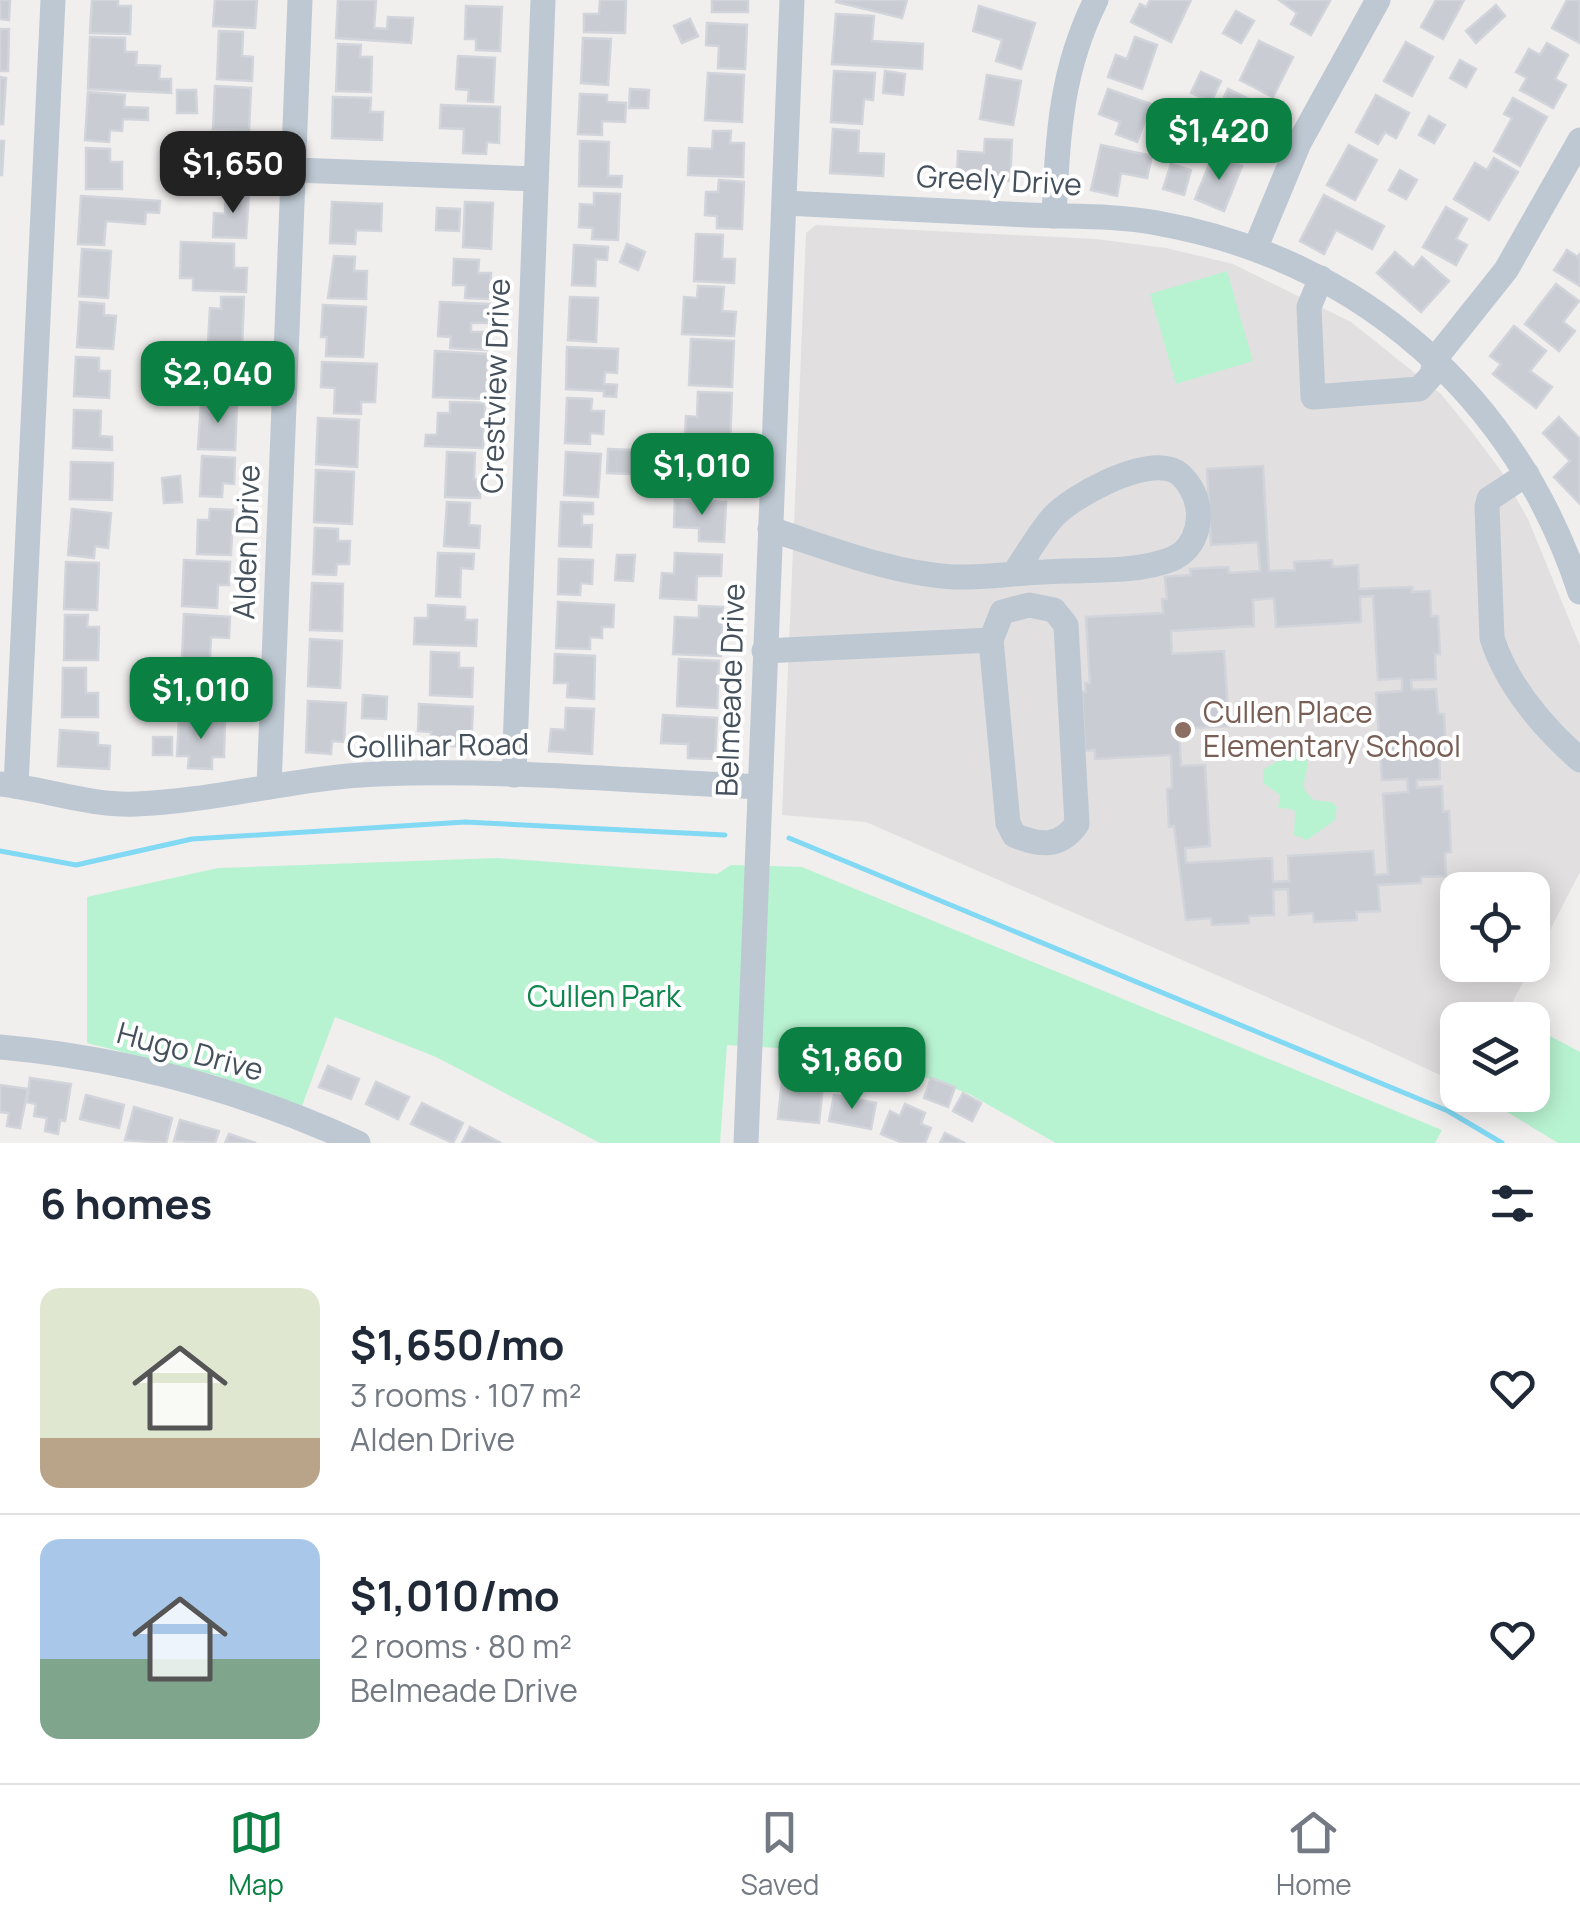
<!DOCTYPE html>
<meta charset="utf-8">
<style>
:root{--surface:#fff;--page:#f6f6f7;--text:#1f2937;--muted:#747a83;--line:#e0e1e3;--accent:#0b8043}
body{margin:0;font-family:Manrope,sans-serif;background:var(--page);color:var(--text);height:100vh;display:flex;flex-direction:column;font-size:38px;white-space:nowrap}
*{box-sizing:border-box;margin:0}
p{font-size:32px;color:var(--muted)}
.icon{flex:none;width:55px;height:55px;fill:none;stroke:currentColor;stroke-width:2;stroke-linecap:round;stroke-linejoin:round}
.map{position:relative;height:1143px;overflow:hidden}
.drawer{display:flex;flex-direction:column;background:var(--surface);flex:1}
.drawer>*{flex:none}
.controls{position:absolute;left:1440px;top:872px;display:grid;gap:20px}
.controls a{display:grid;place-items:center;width:110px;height:110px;border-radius:20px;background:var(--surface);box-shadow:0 5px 25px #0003;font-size:50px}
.price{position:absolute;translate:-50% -85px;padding:0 22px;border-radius:20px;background:var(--accent);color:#fff;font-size:32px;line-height:65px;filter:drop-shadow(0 2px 5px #0008)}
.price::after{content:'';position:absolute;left:50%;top:60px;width:30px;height:22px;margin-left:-15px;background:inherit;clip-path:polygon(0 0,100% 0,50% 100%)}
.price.selected{background:#222;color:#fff}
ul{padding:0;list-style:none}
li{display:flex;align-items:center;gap:30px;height:250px;padding:0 40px}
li+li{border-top:2px solid var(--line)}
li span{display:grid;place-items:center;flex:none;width:280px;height:200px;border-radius:20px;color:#555}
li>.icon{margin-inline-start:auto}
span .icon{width:120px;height:120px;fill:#fffc;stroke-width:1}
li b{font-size:42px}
h2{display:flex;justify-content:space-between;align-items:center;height:120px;padding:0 40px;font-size:42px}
.tab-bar{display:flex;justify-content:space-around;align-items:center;height:140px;border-top:2px solid var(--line);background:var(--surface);font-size:28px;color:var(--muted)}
.tab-bar a{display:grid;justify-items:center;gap:5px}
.tab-bar .selected{color:var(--accent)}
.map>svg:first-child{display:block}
</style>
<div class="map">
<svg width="1580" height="1143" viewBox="0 0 1580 1143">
<rect width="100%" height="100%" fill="#f1eeee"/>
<polygon fill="#e2dfe0" points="816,225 1095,239 1166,248 1233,264 1351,322 1441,394 1475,436 1501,471 1528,519 1580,646 1580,872 1533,963 1532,890 1458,890 1458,965 1532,965 1503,1020 1458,1020 1457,1083 1365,1040 866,822 782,815 806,233"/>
<g fill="#b8f3d1">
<polygon points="1227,271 1253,361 1176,384 1150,294"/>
<path d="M1292,752L1307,756C1311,767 1301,781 1305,790C1307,794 1311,796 1313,800L1332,802L1337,807L1335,820L1307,840L1294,835L1295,812L1291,809L1278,808L1280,795L1263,783V770Z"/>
<polygon points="497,858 717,874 731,865 802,867 1442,1130 1435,1143 1056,1143 969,1094 892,1065 828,1051 727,1045 720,1143 600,1143 436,1057 335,1017 302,1106 218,1076 87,1043 87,897 218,868"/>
<polygon points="1533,1027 1580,1052 1580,1143 1558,1143 1479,1095 1532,1095"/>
</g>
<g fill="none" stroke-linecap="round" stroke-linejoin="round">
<g stroke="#81d9f4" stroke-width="5">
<polyline points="789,838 1448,1111 1502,1143"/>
<polyline points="0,851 76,865 192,839 465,822 725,835"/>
</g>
</g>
<g fill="#c9cdd3" stroke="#d1d4da" stroke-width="2.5" fill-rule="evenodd">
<polygon points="0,0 10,0 9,20 0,19"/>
<polygon points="92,0 118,0 118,6 131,6 130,34 90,33"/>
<polygon points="215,0 257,0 255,28 213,26"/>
<polygon points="338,0 376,0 374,28 387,29 388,17 413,18 411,43 336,38"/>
<polygon points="600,0 626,0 625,33 584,32 584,14 599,14"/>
<rect x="712" y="0" width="36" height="12"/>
<polygon points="837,0 907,0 902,18 836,2"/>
<polygon points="1150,0 1191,0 1171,42 1131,22 1140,4 1146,7"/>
<polygon points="1279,0 1328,0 1330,1 1311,35 1291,24 1297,13"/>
<polygon points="1436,0 1464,0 1443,39 1421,27"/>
<polygon points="1567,0 1580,0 1580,43 1552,28"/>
<polygon points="1496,5 1505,16 1476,43 1466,31"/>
<polygon points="466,6 502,7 500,51 476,50 476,39 465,39"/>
<polygon points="979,6 1035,23 1021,69 996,61 1002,40 973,31"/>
<polygon points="1236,11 1254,21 1241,43 1223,33"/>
<polygon points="836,14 874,16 872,41 923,44 922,69 832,64"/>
<polygon points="690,19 698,36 682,43 674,26"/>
<polygon points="707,23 747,25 745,69 718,68 719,46 706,45"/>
<polygon points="0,29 9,29 8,71 0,71"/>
<polygon points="219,31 243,32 242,56 253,57 252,81 217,79"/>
<polygon points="90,37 125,38 125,52 137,52 136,65 160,66 159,79 171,79 171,93 88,89"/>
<polygon points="1135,37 1157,45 1142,89 1108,77 1116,55 1127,59"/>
<polygon points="583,38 611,39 608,85 581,83"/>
<polygon points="1259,41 1293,57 1273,97 1240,80"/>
<polygon points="1406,42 1433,57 1412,96 1384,81"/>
<polygon points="1547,43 1568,55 1555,79 1566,85 1553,108 1520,90 1527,78 1516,72 1529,49 1540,55"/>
<polygon points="338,44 361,45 360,57 372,57 371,92 336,91"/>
<polygon points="458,56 495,58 493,102 468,101 469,90 456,89"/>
<polygon points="1460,60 1476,69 1466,87 1450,78"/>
<polygon points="834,71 875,73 873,100 864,99 862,124 831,122"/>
<polygon points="885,71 905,74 903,95 883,93"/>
<polygon points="1201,72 1221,81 1211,102 1191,93"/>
<polygon points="708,73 744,75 742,122 705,120"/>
<polygon points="987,75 1021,81 1013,125 980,119"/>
<polygon points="0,77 6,78 3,124 0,124"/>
<polygon points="215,86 251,88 249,130 213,129"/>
<polygon points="630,89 649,90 648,108 629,108"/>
<polygon points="1108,89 1151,104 1137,142 1116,134 1120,122 1099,114"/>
<polygon points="1228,89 1270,109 1258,132 1248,127 1236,151 1205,136"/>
<polygon points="177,90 196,90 197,113 177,113"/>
<polygon points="88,92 125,95 124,107 148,108 148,120 123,119 122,131 110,130 109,142 85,140"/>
<polygon points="580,94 607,95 607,102 626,103 625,122 602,121 602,135 578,134"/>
<polygon points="1376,95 1409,113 1396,138 1385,132 1378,144 1356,132"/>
<polygon points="333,97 371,98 370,112 383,112 382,140 332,138"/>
<polygon points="1513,98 1547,117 1520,166 1494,151 1512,118 1504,114"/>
<polygon points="441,105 500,107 499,143 487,142 486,154 463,153 464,129 440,128"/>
<polygon points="1429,116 1445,125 1434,143 1419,135"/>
<polygon points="833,129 859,131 858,153 884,154 883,176 830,173"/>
<polygon points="713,131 731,131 730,143 744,143 743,177 688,175 689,148 712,149"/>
<polygon points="173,134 194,136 192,154 172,152"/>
<polygon points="212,138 252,139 249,187 196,185 198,149 211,150"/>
<polygon points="985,139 1012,140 1010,181 957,179 958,151 984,153"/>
<polygon points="0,141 4,141 2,175 0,175"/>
<polygon points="580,141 609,142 608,176 622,176 621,187 579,186"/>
<polygon points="1101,145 1152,156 1147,178 1121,173 1117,196 1091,190"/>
<polygon points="1349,145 1377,160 1355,200 1327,185"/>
<polygon points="86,148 110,149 110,162 122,162 122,189 86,189"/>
<polygon points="1213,155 1242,166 1224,211 1195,199"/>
<polygon points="1494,158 1518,172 1489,220 1454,199 1475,163 1487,170"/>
<polygon points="1171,164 1191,170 1184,195 1163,189"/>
<polygon points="1400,170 1417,180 1406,199 1389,190"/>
<polygon points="719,180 744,182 742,229 717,228 717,216 705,215 706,192 718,192"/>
<polygon points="226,191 249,191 246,238 213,237 214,213 225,214"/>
<polygon points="594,193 620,194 618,240 592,239 593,228 579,227 580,204 594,205"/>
<polygon points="1324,195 1384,226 1372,249 1336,230 1324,254 1300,241"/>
<polygon points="81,196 160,201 159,213 146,212 145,224 106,221 104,245 78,244"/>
<polygon points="332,202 382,204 381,231 356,230 355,244 330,243"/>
<polygon points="465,202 493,203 491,249 463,247"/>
<polygon points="1446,207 1467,219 1456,239 1467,245 1456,265 1423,247"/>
<polygon points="437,208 460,209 459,231 436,230"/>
<polygon points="696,234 723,235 722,259 735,259 734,283 694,281"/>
<polygon points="181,242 234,244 234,268 247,268 246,292 193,290 193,278 180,278"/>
<polygon points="627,244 645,252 638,270 620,262"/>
<polygon points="574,245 608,247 607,260 596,259 595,286 572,285"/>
<polygon points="82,249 111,251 108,298 79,296"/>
<polygon points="1567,250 1578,257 1580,253 1580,286 1554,270"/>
<polygon points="1395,252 1413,268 1422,257 1449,281 1421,312 1377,273"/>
<polygon points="334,256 355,257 354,271 367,271 366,299 328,298"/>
<polygon points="454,259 479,260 478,273 491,273 490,299 465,298 466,285 453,285"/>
<polygon points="1556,284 1579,301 1563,322 1575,331 1559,351 1525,324"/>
<polygon points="698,286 724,287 722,311 736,312 734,336 682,334 684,297 697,298"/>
<polygon points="221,297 244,297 242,345 208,344 210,308 221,309"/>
<polygon points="570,297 598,298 596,342 568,340"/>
<polygon points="80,302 104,304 104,315 116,316 113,349 77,347"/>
<polygon points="440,302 489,304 488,323 471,323 471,332 488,332 487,350 450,348 451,337 438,336"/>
<polygon points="323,305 366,307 363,357 326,356 327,337 321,337"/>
<polygon points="1514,326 1546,351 1530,371 1552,387 1536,408 1493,374 1501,364 1490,356"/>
<polygon points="691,339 734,341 732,387 689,385"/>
<polygon points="567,347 618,349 617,373 605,372 604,384 617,385 616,397 604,396 604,391 566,389"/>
<polygon points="203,348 243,350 240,399 188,397 189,372 202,373"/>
<polygon points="435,351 488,354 486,399 433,397"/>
<polygon points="76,357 99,358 99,371 110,371 109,398 74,396"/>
<polygon points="322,362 377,364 375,402 361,402 361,414 334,413 335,388 321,387"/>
<polygon points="698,392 732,393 730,443 685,441 686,416 697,417"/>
<polygon points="567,398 592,399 591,411 604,411 603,434 590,433 590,444 565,443"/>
<polygon points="201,402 237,404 235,450 198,449"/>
<polygon points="450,402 485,403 483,448 425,446 426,435 437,435 438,413 450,413"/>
<polygon points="74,410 101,411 100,436 112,437 112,450 73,448"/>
<polygon points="1559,417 1580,439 1580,504 1554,477 1570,461 1543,433"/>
<polygon points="318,418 359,420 357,467 316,464"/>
<polygon points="608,449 632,450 631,474 607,473"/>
<polygon points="702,450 716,451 715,473 728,473 728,496 674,494 674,471 688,472 688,461 702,461"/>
<polygon points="447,452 475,453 474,479 481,480 480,498 445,497"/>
<polygon points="566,452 601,454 598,497 564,495"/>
<polygon points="202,456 235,458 234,484 223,483 222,497 200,496"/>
<polygon points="71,462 113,463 112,500 70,499"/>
<path d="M1263,466L1269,571L1295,570L1294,562L1332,560L1333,567L1358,565L1359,589L1412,587V592L1430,591L1431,616H1438L1440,654H1435L1436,679L1411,680L1412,690L1436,689L1438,714H1444L1446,752H1439L1440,779L1417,780V788L1442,786L1443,812L1449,811L1451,852L1445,853L1446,876L1421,877V883L1378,885L1380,911L1356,912L1357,920L1314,922L1313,913L1289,915L1288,889L1273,890L1274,915L1249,916V923L1212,925L1211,918L1186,920L1174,826L1169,827L1167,789L1172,788L1171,755L1095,759V750L1085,751L1082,692H1086L1085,683H1090L1086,617L1163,613L1162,599H1167L1165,577L1191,575L1190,569L1228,567L1229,573L1260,571L1258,542L1211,545L1207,469ZM1373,596L1378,680L1402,678V691L1376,693L1382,780L1407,779L1408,792L1383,794L1388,874L1375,875L1373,851L1288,856L1289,881L1273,882L1272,858L1186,863L1185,848L1210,846L1205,765L1181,766L1179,729L1229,726L1224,651L1172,654L1171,631L1254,626L1253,600L1274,598L1276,627L1361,622L1360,597Z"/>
<polygon points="316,470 354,472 352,524 314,522"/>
<polygon points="180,476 182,502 164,503 162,478"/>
<polygon points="675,500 726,502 724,542 699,541 699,528 674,527"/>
<polygon points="447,502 470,503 469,525 480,526 479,548 444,546"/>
<polygon points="561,502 593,503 593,514 582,514 582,525 592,525 591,547 559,546"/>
<polygon points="72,509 111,513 108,548 95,546 94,558 68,555"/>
<polygon points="210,509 233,510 231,555 197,554 198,520 209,520"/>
<polygon points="315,528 338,529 338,541 350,541 349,564 337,564 336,575 313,574"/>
<polygon points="438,553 474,554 473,569 461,568 460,597 436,596"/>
<polygon points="675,553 722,555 721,576 697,576 696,600 660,598 662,573 674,574"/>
<polygon points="617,555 635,555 633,581 615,580"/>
<polygon points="559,559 593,560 592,584 581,583 580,595 558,594"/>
<polygon points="184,560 230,562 229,585 218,585 217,608 182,606"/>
<polygon points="66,562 99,563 97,610 64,609"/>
<polygon points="312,583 343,584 342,631 310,630"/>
<polygon points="558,602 614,605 613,627 602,627 602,638 590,637 590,649 556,648"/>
<polygon points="428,605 465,607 465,620 477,620 476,646 414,644 415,618 428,618"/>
<polygon points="699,606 723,607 721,656 673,654 675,617 699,618"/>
<polygon points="184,614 230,617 229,638 211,637 210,660 182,659"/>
<polygon points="65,615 88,615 87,627 99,627 98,660 64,660"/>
<polygon points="310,639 342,641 340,688 308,686"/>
<polygon points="431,652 459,653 459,668 473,668 472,697 430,695"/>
<polygon points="555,654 595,656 594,699 567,697 568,683 554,683"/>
<polygon points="679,659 719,661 717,708 677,706"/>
<polygon points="182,666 217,667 216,692 227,692 226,717 180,715"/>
<polygon points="63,668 86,668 86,693 98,693 98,717 62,717"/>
<polygon points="363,695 387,697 386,719 362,718"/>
<polygon points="308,701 346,703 344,742 332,741 331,754 306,752"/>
<polygon points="419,704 473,707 471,747 431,745 431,732 418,731"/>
<polygon points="566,708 594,709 592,754 549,751 551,729 565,730"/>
<polygon points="663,715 717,718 715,759 688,758 688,744 661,743"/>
<polygon points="179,719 225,721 224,757 212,757 212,769 188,768 189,756 177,756"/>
<polygon points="60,730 98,733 98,745 110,746 109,769 58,766"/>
<rect x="153" y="737" width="19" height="18"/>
<polygon points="784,1060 811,1062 810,1074 824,1075 819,1123 778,1119"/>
<polygon points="328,1066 359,1079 351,1099 319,1087"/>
<polygon points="30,1078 71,1084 65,1121 60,1120 58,1134 45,1131 47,1118 34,1116 36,1104 27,1102"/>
<polygon points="931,1078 955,1087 948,1107 924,1098"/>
<polygon points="376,1082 409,1097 398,1119 366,1104"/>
<polygon points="0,1085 28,1089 20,1128 7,1126 9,1113 0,1112"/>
<polygon points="963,1093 981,1103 972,1121 953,1111"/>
<polygon points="86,1095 124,1105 119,1128 80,1119"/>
<polygon points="834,1095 876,1103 871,1129 829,1121"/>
<polygon points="422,1103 463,1123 453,1143 411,1124"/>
<polygon points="905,1104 925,1113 921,1124 931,1128 925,1143 903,1143 881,1134 890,1111 900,1116"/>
<polygon points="134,1107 172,1118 166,1143 125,1140"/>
<polygon points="180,1120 219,1131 215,1143 174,1141"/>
<polygon points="470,1127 501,1143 462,1143"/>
<polygon points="945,1133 965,1143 940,1143"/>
<polygon points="229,1134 256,1143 225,1143"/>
</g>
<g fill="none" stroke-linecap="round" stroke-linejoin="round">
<g stroke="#bdc8d2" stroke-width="25">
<polyline points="295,170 536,179"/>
<path d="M785,203C866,207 947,211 1028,215C1070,217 1115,215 1157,223C1361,259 1516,397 1580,592"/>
<path d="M1054,216C1058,137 1060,72 1096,0"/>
<polyline points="1255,249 1299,143 1378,0"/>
<polyline points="1321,278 1309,307 1313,397 1419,389 1432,375 1435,359 1506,270 1580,140"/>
<path d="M1527,474L1489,499L1487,507L1492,638C1507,685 1544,728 1580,760"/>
<path d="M770,529C829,548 890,573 953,577C983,578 1014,573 1044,572C1084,569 1134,574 1172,559C1199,548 1205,512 1191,488C1187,481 1179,471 1169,469C1138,461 1074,495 1053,517C1038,534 1027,555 1014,573"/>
<path d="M1029,605L1054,610L1066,625L1077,824C1060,848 1040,846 1014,835L1008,823L991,640L1002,612Z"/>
<polyline points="764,651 991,640"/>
<polyline points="514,775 543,0"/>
<path d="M0,784C45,789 90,806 136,804C217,801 297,777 378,774C505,769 634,781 760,787"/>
<polyline points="16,786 53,0"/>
<polyline points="269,787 300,0"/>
<path d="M0,1047C123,1058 245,1091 358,1143"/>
<polyline points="746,1143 792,0"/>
</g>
</g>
<circle fill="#8d6e63" stroke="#fff" stroke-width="4" cx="1183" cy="730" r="10"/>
<g text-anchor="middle" stroke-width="8" stroke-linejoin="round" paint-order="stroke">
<g font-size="30" fill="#44515d" stroke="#fff">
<text transform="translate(999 181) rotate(3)" y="10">Greely Drive</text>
<text transform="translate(496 386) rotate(-88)" y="10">Crestview Drive</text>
<text transform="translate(247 542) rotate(-88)" y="10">Alden Drive</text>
<text transform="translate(731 690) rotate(-88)" y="10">Belmeade Drive</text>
<text transform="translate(438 746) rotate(-1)" y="10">Gollihar Road</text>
<text transform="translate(190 1052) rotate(15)" y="10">Hugo Drive</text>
</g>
<g font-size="30" fill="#785e54" stroke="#fff" text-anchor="start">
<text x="1203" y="723">Cullen Place<tspan x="1203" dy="34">Elementary School</tspan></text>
</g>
<g font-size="30" fill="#0e864e" stroke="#fff">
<text x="604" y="1007">Cullen Park</text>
</g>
</g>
</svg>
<div class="controls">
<a><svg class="icon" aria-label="locate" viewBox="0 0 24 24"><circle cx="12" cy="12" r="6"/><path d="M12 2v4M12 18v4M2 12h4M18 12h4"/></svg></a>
<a><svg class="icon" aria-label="layers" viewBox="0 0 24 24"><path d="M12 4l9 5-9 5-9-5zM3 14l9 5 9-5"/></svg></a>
</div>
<b class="price" style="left:1219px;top:183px">$1,420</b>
<b class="price selected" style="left:233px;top:216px">$1,650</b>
<b class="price" style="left:218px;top:426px">$2,040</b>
<b class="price" style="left:702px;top:518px">$1,010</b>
<b class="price" style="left:201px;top:742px">$1,010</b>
<b class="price" style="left:852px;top:1112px">$1,860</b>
</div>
<section class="drawer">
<h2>6 homes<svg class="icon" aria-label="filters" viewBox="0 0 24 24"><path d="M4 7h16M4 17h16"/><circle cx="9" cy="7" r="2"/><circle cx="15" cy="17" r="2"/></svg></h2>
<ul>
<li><span style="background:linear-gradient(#dfe7d0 75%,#b9a48a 0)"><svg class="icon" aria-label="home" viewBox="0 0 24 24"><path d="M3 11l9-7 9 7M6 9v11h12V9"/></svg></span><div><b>$1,650/mo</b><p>3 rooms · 107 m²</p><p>Alden Drive</p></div><svg class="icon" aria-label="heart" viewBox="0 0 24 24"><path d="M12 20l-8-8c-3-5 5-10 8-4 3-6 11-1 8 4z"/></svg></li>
<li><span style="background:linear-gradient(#a9c7e8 60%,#7fa58c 0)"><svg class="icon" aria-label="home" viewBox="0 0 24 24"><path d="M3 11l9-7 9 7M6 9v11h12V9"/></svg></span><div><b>$1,010/mo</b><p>2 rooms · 80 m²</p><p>Belmeade Drive</p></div><svg class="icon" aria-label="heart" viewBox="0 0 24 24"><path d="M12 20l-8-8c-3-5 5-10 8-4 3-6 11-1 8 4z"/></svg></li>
</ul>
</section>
<nav class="tab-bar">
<a class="selected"><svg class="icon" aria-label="map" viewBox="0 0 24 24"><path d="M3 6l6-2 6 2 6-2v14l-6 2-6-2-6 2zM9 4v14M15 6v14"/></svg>Map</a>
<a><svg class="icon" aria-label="saved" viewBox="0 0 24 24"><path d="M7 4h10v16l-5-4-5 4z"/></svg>Saved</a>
<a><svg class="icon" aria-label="home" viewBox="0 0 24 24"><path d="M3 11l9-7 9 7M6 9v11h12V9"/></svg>Home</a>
</nav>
